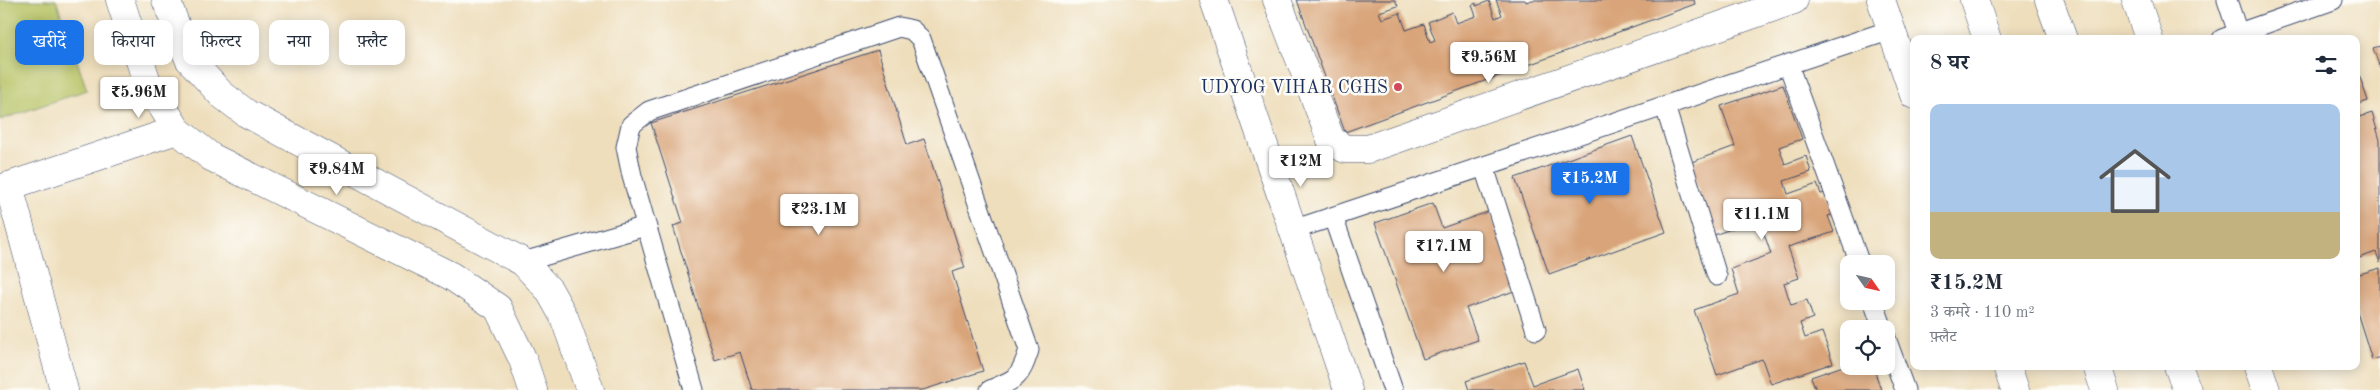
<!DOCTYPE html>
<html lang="hi">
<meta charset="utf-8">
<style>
:root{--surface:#fff;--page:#f2f2f3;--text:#1f2937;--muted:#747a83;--line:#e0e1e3;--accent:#1a73e8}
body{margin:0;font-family:"Old Standard TT","Noto Serif Devanagari",serif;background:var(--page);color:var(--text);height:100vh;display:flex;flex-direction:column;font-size:19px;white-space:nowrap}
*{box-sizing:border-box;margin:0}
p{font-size:16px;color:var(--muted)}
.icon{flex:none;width:28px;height:28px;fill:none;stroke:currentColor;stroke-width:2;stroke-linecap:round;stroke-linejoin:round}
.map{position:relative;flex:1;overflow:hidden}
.side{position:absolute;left:1910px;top:35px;width:450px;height:335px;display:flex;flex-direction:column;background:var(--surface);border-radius:10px;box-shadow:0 2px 12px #0003}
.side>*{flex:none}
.top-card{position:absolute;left:15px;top:20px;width:475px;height:45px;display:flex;gap:10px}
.needle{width:32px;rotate:124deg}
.controls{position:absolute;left:1840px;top:255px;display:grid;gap:10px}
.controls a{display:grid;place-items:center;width:55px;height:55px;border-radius:10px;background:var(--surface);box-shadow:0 2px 12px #0003;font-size:25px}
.price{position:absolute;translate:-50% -42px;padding:0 11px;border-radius:5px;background:#fff;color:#222;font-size:16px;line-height:32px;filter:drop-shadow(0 1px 2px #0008)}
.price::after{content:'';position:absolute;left:50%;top:30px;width:15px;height:11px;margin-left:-8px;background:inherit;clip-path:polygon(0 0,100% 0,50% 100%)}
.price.current{background:var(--accent);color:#fff}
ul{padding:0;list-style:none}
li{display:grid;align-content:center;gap:10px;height:265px;padding:0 20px}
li+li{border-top:1px solid var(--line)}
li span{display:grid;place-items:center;height:155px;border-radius:10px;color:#555}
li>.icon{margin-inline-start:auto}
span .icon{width:90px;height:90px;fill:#fffc;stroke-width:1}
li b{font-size:21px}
h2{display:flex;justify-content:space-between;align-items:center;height:60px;padding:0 20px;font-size:21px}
.tag{padding:0 18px;border-radius:10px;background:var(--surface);box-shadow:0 2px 12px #0003;font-size:18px;line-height:45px}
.tag.current{background:var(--accent);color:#fff}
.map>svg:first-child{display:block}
</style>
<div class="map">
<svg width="2380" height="390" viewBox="0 0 2380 390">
<rect width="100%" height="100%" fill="#fdfcf7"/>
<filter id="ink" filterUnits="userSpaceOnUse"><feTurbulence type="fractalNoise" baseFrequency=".02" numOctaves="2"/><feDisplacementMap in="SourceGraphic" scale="10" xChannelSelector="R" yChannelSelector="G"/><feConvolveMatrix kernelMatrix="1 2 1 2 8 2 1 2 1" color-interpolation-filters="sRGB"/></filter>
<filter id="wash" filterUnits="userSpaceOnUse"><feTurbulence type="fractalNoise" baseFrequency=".0096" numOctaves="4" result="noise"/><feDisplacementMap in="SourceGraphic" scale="20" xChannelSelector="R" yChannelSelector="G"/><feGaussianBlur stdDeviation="1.12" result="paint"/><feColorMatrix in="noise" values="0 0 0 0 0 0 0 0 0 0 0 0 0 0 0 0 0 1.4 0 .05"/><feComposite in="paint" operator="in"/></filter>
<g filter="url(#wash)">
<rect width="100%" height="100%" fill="#eedebc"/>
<polygon fill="#b6c264" stroke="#687861" points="0,0 56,0 87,90 0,120"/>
<g id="blocks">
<g fill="#d9a479">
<polygon points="1297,0 1395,0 1398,6 1379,12 1382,19 1400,13 1406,30 1424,24 1430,42 1435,40 1428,22 1452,12 1456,23 1476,16 1472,5 1476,3 1476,6 1489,1 1495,18 1502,15 1496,0 1525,0 1526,2 1532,0 1694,0 1695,4 1345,132"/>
<polygon points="2380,46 2380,68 2373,48"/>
<polygon points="878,50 907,145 924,139 965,268 952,272 983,371 923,390 752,390 740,352 715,360 673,226 683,223 651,123"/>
<polygon points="2356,65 2368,101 2356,105"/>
<polygon points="1783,85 1802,139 1779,147 1785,164 1806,156 1811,172 1784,181 1788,194 1817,184 1821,194 1826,193 1834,214 1828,216 1834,232 1788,247 1799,278 1784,283 1791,305 1807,300 1813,318 1800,323 1805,338 1822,332 1833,363 1771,384 1762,359 1717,375 1694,310 1739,294 1731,269 1771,254 1759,219 1714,235 1689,163 1735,146 1721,106"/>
<polygon points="2357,105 2360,117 2372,113 2380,140 2380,263 2376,252 2356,259"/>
<polygon points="1632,136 1666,232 1549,274 1515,178"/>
<polygon points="1433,203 1442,228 1490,211 1517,290 1466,308 1478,340 1423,359 1375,223"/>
<polygon points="2380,268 2380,357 2372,360 2356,309 2356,275"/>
<polygon points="1524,361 1533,385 1578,369 1585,390 1469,390 1466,381"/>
<polygon points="1849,364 1849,366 1873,366 1881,390 1816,390 1811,377"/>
</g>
</g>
</g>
<g filter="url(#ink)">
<use href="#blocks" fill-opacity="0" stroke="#3b496c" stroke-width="1"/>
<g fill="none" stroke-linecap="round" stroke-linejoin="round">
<defs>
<g id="service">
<polyline points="2227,0 2238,33"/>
<polyline points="2222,39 2333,0"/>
<polyline points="1788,64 1860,264"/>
<polyline points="1665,106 1717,276"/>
<polyline points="1484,167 1536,330"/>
<polyline points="1333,217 1393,390"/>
<polyline points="1293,230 1891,30"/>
<polyline points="523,262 646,226"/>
<polyline points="1873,301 1883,329"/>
<polyline points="1886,338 1905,390"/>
<path d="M694,390L632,176L626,147L631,125L649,111L899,27L912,30L921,39L1029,350C1020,378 1017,379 990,390"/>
</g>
<g id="minor">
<polyline points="1214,0 1348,390"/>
<polyline points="1277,0 1331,140 1345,149 1368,149 1794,0"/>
<polyline points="9,186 64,390"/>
<polyline points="0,189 177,130"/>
</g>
<g id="tertiary">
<polyline points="120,0 147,82 177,130 211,157 451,276 498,308 523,360 533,390"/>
<polyline points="166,0 189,59 221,94 246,113 523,262 549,290 564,317 590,390"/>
<polyline points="1881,0 1914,95"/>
<polyline points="2136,0 2149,39"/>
<polyline points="2007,366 2015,390"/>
<polyline points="2258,366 2266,390"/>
</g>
<g id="secondary">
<polyline points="1974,0 1987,39"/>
<polyline points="2049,0 2063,39"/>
<polyline points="2097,366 2105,390"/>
<polyline points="2178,366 2187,390"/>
</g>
</defs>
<use href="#service" stroke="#3b496c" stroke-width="21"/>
<use href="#minor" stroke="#3b496c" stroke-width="29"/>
<use href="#tertiary" stroke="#3b496c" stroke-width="29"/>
<use href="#secondary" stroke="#3b496c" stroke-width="29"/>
<use href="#service" stroke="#fff" stroke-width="19"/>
<use href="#minor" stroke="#fff" stroke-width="28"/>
<use href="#tertiary" stroke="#fff" stroke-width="28"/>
<use href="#secondary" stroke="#fff" stroke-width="28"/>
</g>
</g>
<circle fill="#d1495b" stroke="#fdfcf7" stroke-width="2" cx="1398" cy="87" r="5"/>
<g text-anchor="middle" stroke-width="5" stroke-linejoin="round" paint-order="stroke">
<g font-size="18" fill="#1b2f5e" stroke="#fdfcf7" text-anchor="end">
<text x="1388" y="93">UDYOG VIHAR CGHS</text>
</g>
</g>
</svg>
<div class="controls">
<a><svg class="needle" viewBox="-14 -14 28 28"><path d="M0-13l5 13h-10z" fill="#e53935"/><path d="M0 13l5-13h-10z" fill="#747a83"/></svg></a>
<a><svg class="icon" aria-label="locate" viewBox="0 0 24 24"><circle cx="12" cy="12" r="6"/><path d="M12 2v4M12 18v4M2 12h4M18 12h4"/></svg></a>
</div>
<b class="price" style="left:1489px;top:84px">₹9.56M</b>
<b class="price" style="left:139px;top:119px">₹5.96M</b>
<b class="price" style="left:1301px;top:188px">₹12M</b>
<b class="price" style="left:337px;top:196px">₹9.84M</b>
<b class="price current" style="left:1590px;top:205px">₹15.2M</b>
<b class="price" style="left:819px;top:236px">₹23.1M</b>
<b class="price" style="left:1762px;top:241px">₹11.1M</b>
<b class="price" style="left:1444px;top:273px">₹17.1M</b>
<div class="top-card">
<a class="tag current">खरीदें</a>
<a class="tag">किराया</a>
<a class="tag">फ़िल्टर</a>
<a class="tag">नया</a>
<a class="tag">फ़्लैट</a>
</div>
<section class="side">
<h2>8 घर<svg class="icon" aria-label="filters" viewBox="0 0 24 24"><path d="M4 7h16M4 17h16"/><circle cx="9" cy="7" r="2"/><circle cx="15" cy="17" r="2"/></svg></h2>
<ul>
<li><span style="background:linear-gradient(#a9c7e8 70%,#c2b280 0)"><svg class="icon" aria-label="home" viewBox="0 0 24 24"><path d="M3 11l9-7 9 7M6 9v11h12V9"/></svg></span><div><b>₹15.2M</b><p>3 कमरे · 110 m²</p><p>फ़्लैट</p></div></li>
</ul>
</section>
</div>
